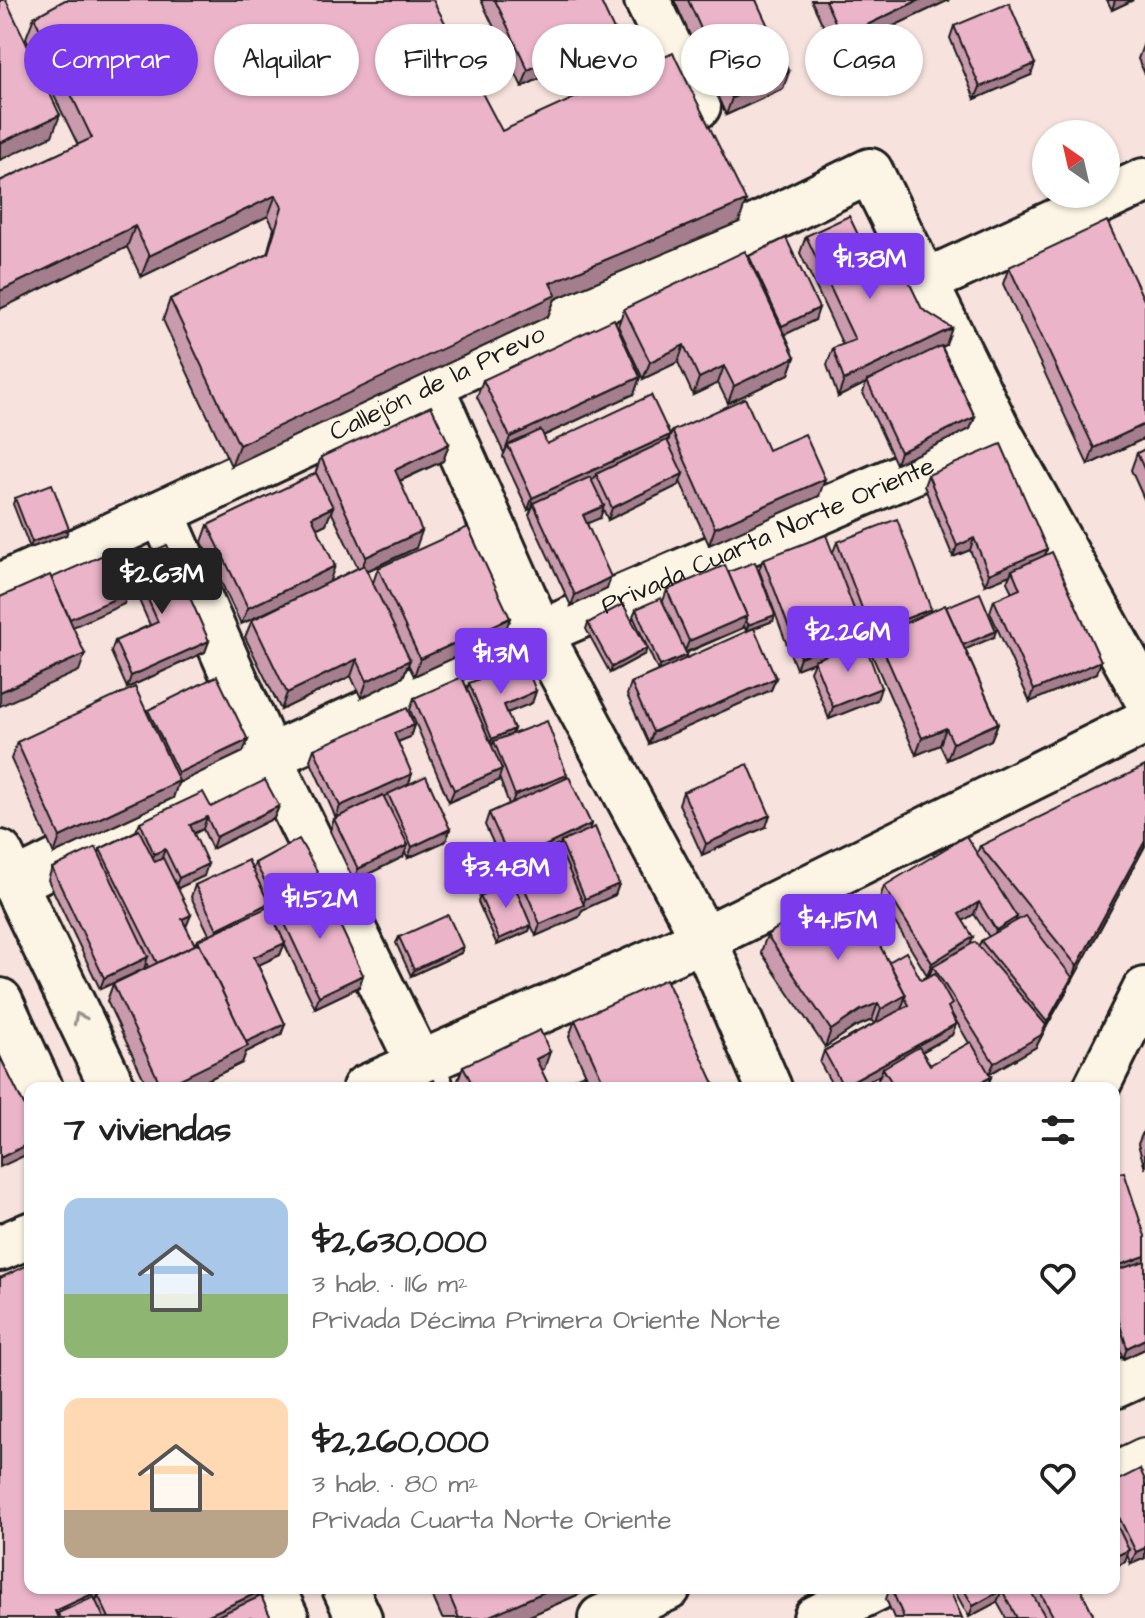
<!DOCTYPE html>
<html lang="es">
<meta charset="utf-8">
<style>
:root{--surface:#fff;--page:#f2f2f2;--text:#222;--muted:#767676;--accent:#7c3aed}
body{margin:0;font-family:"Architects Daughter",sans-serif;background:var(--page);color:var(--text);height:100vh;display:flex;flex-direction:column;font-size:30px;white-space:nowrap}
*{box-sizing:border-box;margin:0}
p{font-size:26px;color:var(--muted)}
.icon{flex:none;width:44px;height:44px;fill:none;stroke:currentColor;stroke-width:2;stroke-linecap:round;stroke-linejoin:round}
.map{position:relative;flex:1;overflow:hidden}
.panel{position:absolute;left:24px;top:1082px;width:1096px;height:512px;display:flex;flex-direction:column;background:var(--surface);border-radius:16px;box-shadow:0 2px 6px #0004}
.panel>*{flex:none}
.hud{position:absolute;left:24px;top:24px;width:1098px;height:72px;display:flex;gap:16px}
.needle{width:52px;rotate:326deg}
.tools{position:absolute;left:1032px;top:120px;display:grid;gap:16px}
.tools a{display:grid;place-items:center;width:88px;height:88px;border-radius:50%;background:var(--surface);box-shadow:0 2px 6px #0004;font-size:40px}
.price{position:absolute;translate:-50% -68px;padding:0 18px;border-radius:8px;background:var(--accent);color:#fff;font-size:26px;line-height:52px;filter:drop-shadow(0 2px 4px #0008)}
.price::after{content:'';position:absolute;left:50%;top:48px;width:24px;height:18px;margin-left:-12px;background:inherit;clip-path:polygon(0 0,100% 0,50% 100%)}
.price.current{background:#222;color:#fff}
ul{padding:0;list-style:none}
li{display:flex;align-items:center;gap:24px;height:200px;padding:0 40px}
li span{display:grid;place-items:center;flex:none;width:224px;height:160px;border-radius:16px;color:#555}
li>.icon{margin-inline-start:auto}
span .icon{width:96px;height:96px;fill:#fffc;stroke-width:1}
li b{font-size:34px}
h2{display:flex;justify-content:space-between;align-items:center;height:96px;padding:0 40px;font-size:34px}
.chip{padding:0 28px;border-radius:36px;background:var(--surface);box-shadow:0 2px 6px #0004;font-size:28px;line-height:72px}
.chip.current{background:var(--accent);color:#fff}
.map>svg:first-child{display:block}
</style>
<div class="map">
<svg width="1145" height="1618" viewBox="0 0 1145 1618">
<rect width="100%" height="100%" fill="#f7e2dd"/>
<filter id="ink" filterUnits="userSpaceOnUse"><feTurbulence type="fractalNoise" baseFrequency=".0125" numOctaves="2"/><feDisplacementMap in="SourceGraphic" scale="16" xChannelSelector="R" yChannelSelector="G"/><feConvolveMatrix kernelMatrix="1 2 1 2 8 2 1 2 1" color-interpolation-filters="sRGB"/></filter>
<g filter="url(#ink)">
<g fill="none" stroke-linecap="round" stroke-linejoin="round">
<defs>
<g id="minor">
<polyline points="647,0 698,106"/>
<polyline points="925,282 1144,181"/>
<polyline points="431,386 540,633 704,939 769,1088"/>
<polyline points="162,513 269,757 431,1088"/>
<path id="s1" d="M0,586C293,455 581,312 870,171L1000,434L1145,695"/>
<polyline points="0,853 113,1088"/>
<path id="s2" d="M14,883L269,757L540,633L1000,434"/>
<polyline points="0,1001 40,1088"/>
<polyline points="365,1088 704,939 1145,722"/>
<polyline points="1096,1088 1145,990"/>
<polyline points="0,1248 30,1235"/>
<polyline points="1114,1386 1145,1372"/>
<polyline points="1114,1476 1145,1461"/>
<polyline points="272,1588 286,1618"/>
<polyline points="345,1588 359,1618"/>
<polyline points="601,1618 668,1588"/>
<polyline points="816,1618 877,1588"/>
</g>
</defs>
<use href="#minor" stroke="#1c1c1c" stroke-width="50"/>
<use href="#minor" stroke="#fcf5e5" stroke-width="44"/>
</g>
<g fill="#ca9bad" stroke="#1c1c1c" stroke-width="2" fill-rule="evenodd">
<polygon points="481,0 600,0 607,46 522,87"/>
<polygon points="674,0 756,0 783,89 726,115"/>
<polygon points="811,0 949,0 836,53"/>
<polygon points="1107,0 1133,0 1112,10"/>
<polygon points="34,17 502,131 739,222 555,299 548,316 231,466 163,320 170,299 267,254 274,228 268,216 141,277 127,247 0,309 0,181 78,145 26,38"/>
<polygon points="954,26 1031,75 975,99 950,38"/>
<polygon points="1145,40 1145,74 1138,59"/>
<polygon points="806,236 876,272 922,309 946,345 942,347 975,417 970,429 896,464 863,393 866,383 838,397 827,365 833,348 843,345 800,253"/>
<polygon points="749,256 815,320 785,334 795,357 789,374 728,403 718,383 693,395 678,362 643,379 618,326 624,309 749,258"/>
<polygon points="1009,267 1145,302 1145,438 1088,465 1003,284"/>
<polygon points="640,377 634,394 543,436 547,444 670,435 668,442 672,431 768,450 819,496 709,545 680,481 679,485 608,520 603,509 600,518 587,523 607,589 571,606 529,515 532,508 528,510 503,457 504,453 477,397 483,380"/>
<path d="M449,444L443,461L400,481L416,548L367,571L373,583L378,568L504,635L414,676L408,664L403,677L361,698L351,676L281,710L245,637L252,620L266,613L241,624L202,542L208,525L315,474L321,457ZM331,511L358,568L329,582L317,528L326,524Z"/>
<polygon points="1145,449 1145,501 1131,470 1137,453"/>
<polygon points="928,475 1047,549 1045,555 1097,673 1030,702 990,612 994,600 1012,592 1007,582 1010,575 985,585 970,550 953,557 924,486"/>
<polygon points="15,498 66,535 30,548 13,504"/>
<polygon points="837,542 930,612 946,607 994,637 965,649 998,723 991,740 947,760 940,745 916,755 871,653 876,641 866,644 863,634 859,643 877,700 829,719 810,671 814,662 796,669 759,570 763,559 833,552"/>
<polygon points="131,561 209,641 205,652 127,688 111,652 115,641 150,625 127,573"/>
<polygon points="728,572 773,621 746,631 744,625 743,628 686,653 687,655 685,659 776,678 771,690 649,744 627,695 631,683 658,671 633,616 636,609 663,601 667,590"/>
<polygon points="588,623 645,654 610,673 586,629"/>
<polygon points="469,683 536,691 532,703 507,713 514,729 512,734 566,778 591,824 589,830 619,884 615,895 582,910 579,917 536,936 531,925 529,931 497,945 478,902 480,896 512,883 510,876 511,871 507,873 485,825 489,813 509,804 499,777 498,781 449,802 410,710 414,698 467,689"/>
<polygon points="148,710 248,740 243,752 178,783 173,798 54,854 11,759 17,742 147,712"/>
<polygon points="414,725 410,737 398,742 409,784 450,829 446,841 408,858 405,852 403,857 354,881 330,831 334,819 336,818 310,760 314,749"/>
<polygon points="683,792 766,827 702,855 679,804"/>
<polygon points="279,806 274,818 212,849 203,829 194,834 204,876 178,888 186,927 195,945 196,944 198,940 209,934 191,897 195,885 253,869 255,863 321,878 317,889 363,975 359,987 315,1008 284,943 280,955 258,965 285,1024 281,1035 246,1052 242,1063 191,1088 148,1088 107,1001 113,984 148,967 146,962 144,969 100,989 48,880 52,868 99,853 100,849 136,831 140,822 211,807"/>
<path d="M980,846H1145L1071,983L1070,982L1036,1047L990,1074L991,1077L987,1088H883L878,1080L880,1075L856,1088H834L820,1063L824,1051L874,1024L872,1020L855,1027L825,1047L761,952L767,935L804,925L889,962L921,980L929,976L930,973L927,975L880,898L884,886L977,853ZM974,914L989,937L981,941L978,947L970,945L963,921ZM952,1014L969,1043L930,1065L922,1052L952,1035L956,1024Z"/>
<polygon points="399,937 463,947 461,953 411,976 396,943"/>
<polygon points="575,1020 716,1088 592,1088 569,1037"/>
<polygon points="463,1066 544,1069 541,1070 550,1088 460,1088 457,1083"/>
<polygon points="1143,1132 1145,1141 1145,1169 1138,1144"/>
<polygon points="1114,1174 1145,1349 1123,1359 1114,1330"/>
<polygon points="0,1278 259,1592 256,1598 271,1618 0,1618"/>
<polygon points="1114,1482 1145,1558 1131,1564 1127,1555 1125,1562 1114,1567"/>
<polygon points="429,1588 593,1588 525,1618 442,1618"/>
<polygon points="890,1588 949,1588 962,1618 894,1618 886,1599"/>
<polygon points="953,1588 1080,1588 1095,1618 1006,1618 997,1602 969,1617"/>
</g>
<g fill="#a47e8d" stroke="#1c1c1c" stroke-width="2">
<polygon points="919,0 949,0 836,53 842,37"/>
<polygon points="1115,0 1133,0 1112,10"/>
<polygon points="614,30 607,46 522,87 528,70"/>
<polygon points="1035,64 1031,75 975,99 980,87"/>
<polygon points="789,72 783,89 726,115 732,98"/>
<polygon points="60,115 52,136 0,160 0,143"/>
<polygon points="276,195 268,216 141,277 149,256"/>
<polygon points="746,201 739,222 555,299 548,316 231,466 239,445 550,283"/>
<polygon points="135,226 127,247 0,309 0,291"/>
<polygon points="819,308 815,320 778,338 782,326"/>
<polygon points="952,328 946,345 868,383 867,381 866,383 838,397 844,380"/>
<polygon points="684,345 678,362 643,379 650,362"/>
<polygon points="795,357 789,374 728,403 734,386"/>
<polygon points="724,366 718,383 693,395 699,378"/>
<polygon points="640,377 634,394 510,451 508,445 504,454 510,437"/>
<polygon points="975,417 970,429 896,464 900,452"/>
<polygon points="1145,424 1145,438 1088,465 1094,448"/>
<polygon points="670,435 665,447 596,474 594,479 535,506 533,503 532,508 528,510 532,498"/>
<polygon points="449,444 443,461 388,486 395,470"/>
<polygon points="683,474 679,485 608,520 612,508"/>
<polygon points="825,479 819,496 709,545 715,528"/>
<polygon points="604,506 600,518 579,527 583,515"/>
<polygon points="333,507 326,524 306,534 312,517"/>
<polygon points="69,529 66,535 30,548 32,542"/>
<polygon points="422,531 416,548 360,574 366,557"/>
<polygon points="974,538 970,550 953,557 957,546"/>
<polygon points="1047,549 1043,561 1012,570 1010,575 985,585 989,574"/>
<polygon points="335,566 329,583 241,624 248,608"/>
<polygon points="611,577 607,589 571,606 575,595"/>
<polygon points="128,593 124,604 62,632 66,620"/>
<polygon points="931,609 927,621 877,636 876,641 866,644 871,632"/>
<polygon points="775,615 773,621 746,631 748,625"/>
<polygon points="747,616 743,628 684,653 689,641"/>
<polygon points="510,618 504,635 414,676 420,659"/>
<polygon points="996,631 994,637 957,653 959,646"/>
<polygon points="863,633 858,645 814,660 814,662 796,669 800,657"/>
<polygon points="209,641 205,652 127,688 131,676"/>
<polygon points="647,648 645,654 610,673 612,667"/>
<polygon points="85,654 79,671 0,706 0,692"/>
<polygon points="687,655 684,661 658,673 660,666"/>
<polygon points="357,659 351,676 281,710 287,693"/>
<polygon points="410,660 403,677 361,698 367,681"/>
<polygon points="1101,661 1097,673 1030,702 1034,690"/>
<polygon points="776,678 771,690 649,744 653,732"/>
<polygon points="881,688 877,700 829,719 833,707"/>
<polygon points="536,691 532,703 499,716 504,705"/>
<polygon points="998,723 991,740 947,760 953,743"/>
<polygon points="414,725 410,737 390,745 394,733"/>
<polygon points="946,728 940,745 916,755 922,738"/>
<polygon points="514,729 509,741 494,741 491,749 488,751 492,739"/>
<polygon points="248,740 243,752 178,783 173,798 54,854 60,837 175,783 178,773"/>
<polygon points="502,769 498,781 449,802 454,790"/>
<polygon points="412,774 408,786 336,818 340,806"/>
<polygon points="567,775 563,787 510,807 515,795"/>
<polygon points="279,806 274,818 212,849 216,837"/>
<polygon points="770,815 766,827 702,855 706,844"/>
<polygon points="207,817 203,829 186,837 190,825"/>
<polygon points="591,824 587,836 561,842 558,849 514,864 511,871 507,873 511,862"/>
<polygon points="450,829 446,841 408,858 412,847"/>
<polygon points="1145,841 1145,846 1071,983 1077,966"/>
<polygon points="408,845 403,857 354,881 358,869"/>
<polygon points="165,849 161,860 150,866 154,854"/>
<polygon points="208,864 204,876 174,890 179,878"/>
<polygon points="321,878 316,890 277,907 276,912 272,914 276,902"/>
<polygon points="619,884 615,895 582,910 579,917 536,936 540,924 583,905 585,899"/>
<polygon points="979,902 974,914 955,926 959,914"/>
<polygon points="269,903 265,915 212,941 217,929"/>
<polygon points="191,915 186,927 182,919"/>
<polygon points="1017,917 1013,929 992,942 996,930"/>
<polygon points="531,925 529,931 497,945 499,939"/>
<polygon points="973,937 969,949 933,966 930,973 927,975 932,963"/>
<polygon points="285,943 280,955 250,969 254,957"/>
<polygon points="463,947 461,953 411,976 414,970"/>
<polygon points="148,957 144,969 100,989 104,978"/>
<polygon points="363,975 359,987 315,1008 319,996"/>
<polygon points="1072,977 1068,989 1044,1031 1036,1047 989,1074 994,1063 1044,1028 1047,1022"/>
<polygon points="906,995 900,1012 875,1026 881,1009"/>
<polygon points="878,1003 872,1020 855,1027 825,1047 831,1030 861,1010"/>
<polygon points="285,1024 281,1035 246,1052 242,1063 191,1088 162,1088 246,1042"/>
<polygon points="956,1024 952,1035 885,1072 883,1068 880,1075 856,1088 842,1088 843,1086"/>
<polygon points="550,1052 544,1069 530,1076 536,1059"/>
<polygon points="991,1077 987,1088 974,1088 974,1086"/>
<polygon points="30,1143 30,1153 0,1167 0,1158"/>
<polygon points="1145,1256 1145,1267 1114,1277 1114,1267"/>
<polygon points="1145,1339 1145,1349 1123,1359 1127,1348"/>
<polygon points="1145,1548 1145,1558 1131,1564 1136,1552"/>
<polygon points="1129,1550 1125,1562 1114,1567 1114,1557"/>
<polygon points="105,1588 137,1588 98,1595 94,1607 58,1613 56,1618 55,1611"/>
<polygon points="553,1588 593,1588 525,1618 485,1618"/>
<polygon points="1002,1590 997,1602 969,1617 973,1606"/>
<polygon points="259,1592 252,1609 233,1618 202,1618"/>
</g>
<g fill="#ebb4c9" stroke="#1c1c1c" stroke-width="2">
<polygon points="0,0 6,0 60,115 0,143"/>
<polygon points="65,0 433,0 502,131 673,53 746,201 550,283 556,295 239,445 170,299 268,253 282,207 276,195 149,256 135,226 0,291 0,181 92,138 34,17"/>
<polygon points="495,0 600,0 614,30 528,70"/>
<polygon points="688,0 756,0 789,72 732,98"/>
<polygon points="825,0 919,0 842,37"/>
<polygon points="1009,3 1035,64 980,87 954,26"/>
<polygon points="849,216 876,272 899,261 922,309 952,328 844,380 833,348 855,340 806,236"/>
<polygon points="1107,221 1145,302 1145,424 1094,448 1009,267"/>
<polygon points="786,238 819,308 782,326 749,256"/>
<polygon points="745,251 795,357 734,386 724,366 699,378 684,345 650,362 624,309"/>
<polygon points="614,319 640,377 510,437 483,380"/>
<polygon points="941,346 975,417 900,452 867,381"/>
<polygon points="651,395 670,435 532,498 508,445 541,430 547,444"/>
<polygon points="745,398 768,450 805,434 825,479 715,528 672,431"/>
<polygon points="431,406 449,444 395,470 422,531 366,557 321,457"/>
<polygon points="667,440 683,474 612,508 596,474"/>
<polygon points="1001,444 1047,549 989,574 974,538 957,546 928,475"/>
<polygon points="1145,449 1145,471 1137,453"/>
<polygon points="316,473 333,507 312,517 335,566 248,608 208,525"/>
<polygon points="590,477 604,506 583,515 611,577 575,595 533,503"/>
<polygon points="52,484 69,529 32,542 15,498"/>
<polygon points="897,519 931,609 871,632 837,542"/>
<polygon points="468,527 510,618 420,659 378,568"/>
<polygon points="826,535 863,633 800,657 763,559"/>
<polygon points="167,545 209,641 131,676 115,641 158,622 131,561"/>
<polygon points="110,552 128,593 70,619 51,578"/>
<polygon points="1052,552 1101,661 1034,690 994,600 1020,589 1012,570"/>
<polygon points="755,562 775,615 748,625 746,619 747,616 728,572"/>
<polygon points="364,565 410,660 367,681 357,659 287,693 252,620"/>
<polygon points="725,565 747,616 689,641 667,590"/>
<polygon points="50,575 85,654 0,692 0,597"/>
<polygon points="980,593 996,631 963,645 946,607"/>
<polygon points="661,598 687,655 660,666 636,609"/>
<polygon points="623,604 647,648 612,667 588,623"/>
<polygon points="945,605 998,723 953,743 946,728 922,738 877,636"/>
<polygon points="754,628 776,678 653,732 631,683"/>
<polygon points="864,641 881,688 833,707 814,660"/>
<polygon points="524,661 536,691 504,705 514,729 492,739 469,683"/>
<polygon points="217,676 248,740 178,773 148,710"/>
<polygon points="462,677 502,769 454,790 414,698"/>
<polygon points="135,687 179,781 60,837 17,742"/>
<polygon points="407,708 414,725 394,733 412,774 340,806 314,749"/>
<polygon points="547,721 567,775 515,795 494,741"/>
<polygon points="748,764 770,815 706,844 683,792"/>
<polygon points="1145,766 1145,841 1077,966 980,846"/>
<polygon points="426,776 450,829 412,847 388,794"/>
<polygon points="569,777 591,824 511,862 489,813"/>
<polygon points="265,780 279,806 216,837 207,817 190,825 208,864 179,878 165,849 154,854 140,822 203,792 211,807"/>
<polygon points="383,795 408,845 358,869 334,819"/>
<polygon points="595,827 619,884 585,899 561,842"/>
<polygon points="139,830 155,862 163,858 191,915 182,919 195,945 157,963 100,849"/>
<polygon points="966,836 1017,917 996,930 979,902 959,914 973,937 932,963 884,886"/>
<polygon points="299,839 321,878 276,902 255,863"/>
<polygon points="558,845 584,905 540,924 514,864"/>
<polygon points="96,847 148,957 104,978 52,868"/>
<polygon points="248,860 269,903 217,929 195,885"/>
<polygon points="513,882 531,925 499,939 480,896"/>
<polygon points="322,886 363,975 319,996 277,907"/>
<polygon points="849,895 870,927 906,995 881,1009 878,1003 861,1010 831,1030 767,935 797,915 804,925"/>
<polygon points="268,907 285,943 254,957 285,1024 246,1042 198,940"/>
<polygon points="448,915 463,947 414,970 399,937"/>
<polygon points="1025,916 1072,977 1047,1022 981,941"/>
<polygon points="975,942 1046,1025 1041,1035 994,1063 933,966"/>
<polygon points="199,943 248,1046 162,1088 113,984"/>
<polygon points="906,952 921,980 935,973 952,1004 948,1007 956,1024 843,1086 824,1051 909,1005 905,998 906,995 889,962"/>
<polygon points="666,979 716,1088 606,1088 575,1020"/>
<polygon points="540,1030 550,1052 536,1059 550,1088 474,1088 463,1066"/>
<polygon points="971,1042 991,1077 974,1086 975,1088 895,1088 883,1068 919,1047 930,1065"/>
<polygon points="0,1057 30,1117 30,1143 0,1158"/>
<polygon points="584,1074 591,1088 551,1088"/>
<polygon points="434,1080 438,1088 417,1088"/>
<polygon points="1124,1172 1145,1236 1145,1256 1114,1267 1114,1174"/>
<polygon points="1145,1261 1145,1339 1127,1348 1114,1305 1114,1271"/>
<polygon points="30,1264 30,1588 105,1588 55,1611 58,1618 0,1618 0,1508 1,1508 0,1505 0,1278"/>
<polygon points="1140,1469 1145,1480 1145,1548 1136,1552 1114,1507 1114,1482"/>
<polygon points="1114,1519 1129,1550 1114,1557"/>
<polygon points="114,1588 257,1588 259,1592 202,1618 109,1618 98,1595"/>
<polygon points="446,1588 553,1588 485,1618 459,1618"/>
<polygon points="891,1588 949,1588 962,1618 904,1618"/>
<polygon points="963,1588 1029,1588 1046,1618 1017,1618 1002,1590 973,1606"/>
<polygon points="1038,1588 1080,1588 1095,1618 1054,1618"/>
<polygon points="261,1596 271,1618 213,1618"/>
<polygon points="94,1597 104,1618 60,1618 58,1613"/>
</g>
<defs><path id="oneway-chevron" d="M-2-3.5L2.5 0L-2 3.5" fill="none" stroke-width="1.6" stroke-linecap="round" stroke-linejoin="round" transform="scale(2)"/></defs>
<use stroke="#97938b" href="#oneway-chevron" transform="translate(79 1018) rotate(-116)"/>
</g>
<g text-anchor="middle" stroke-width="6" stroke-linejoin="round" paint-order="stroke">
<g font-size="26" fill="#1c1c1c" stroke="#fcf5e5">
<text dy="9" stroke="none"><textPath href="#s1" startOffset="482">Callejón de la Prevo</textPath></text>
<text dy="9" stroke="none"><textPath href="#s2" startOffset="830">Privada Cuarta Norte Oriente</textPath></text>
</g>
</g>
</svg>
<div class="tools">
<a><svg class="needle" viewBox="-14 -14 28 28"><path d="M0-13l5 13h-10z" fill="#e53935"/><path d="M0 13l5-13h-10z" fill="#767676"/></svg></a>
</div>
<b class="price" style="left:870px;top:301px">$1.38M</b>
<b class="price current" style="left:162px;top:616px">$2.63M</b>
<b class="price" style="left:848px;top:674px">$2.26M</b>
<b class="price" style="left:501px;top:696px">$1.3M</b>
<b class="price" style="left:506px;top:910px">$3.48M</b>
<b class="price" style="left:320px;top:941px">$1.52M</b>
<b class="price" style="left:838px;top:962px">$4.15M</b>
<div class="hud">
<a class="chip current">Comprar</a>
<a class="chip">Alquilar</a>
<a class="chip">Filtros</a>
<a class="chip">Nuevo</a>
<a class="chip">Piso</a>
<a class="chip">Casa</a>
</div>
<section class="panel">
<h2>7 viviendas<svg class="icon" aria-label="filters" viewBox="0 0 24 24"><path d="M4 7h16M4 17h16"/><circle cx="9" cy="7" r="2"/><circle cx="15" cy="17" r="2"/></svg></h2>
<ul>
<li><span style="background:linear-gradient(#a9c7e8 60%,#8fb573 0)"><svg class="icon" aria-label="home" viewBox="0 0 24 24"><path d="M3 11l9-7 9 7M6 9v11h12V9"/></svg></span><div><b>$2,630,000</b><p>3 hab. · 116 m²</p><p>Privada Décima Primera Oriente Norte</p></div><svg class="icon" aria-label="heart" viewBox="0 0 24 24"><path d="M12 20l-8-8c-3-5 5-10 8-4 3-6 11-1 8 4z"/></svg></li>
<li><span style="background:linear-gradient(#ffd9b3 70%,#b9a48a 0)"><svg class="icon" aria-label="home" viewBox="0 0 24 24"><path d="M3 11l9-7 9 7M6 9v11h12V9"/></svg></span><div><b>$2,260,000</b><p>3 hab. · 80 m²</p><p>Privada Cuarta Norte Oriente</p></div><svg class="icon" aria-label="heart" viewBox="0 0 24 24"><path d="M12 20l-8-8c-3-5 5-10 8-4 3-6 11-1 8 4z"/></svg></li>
</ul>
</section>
</div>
